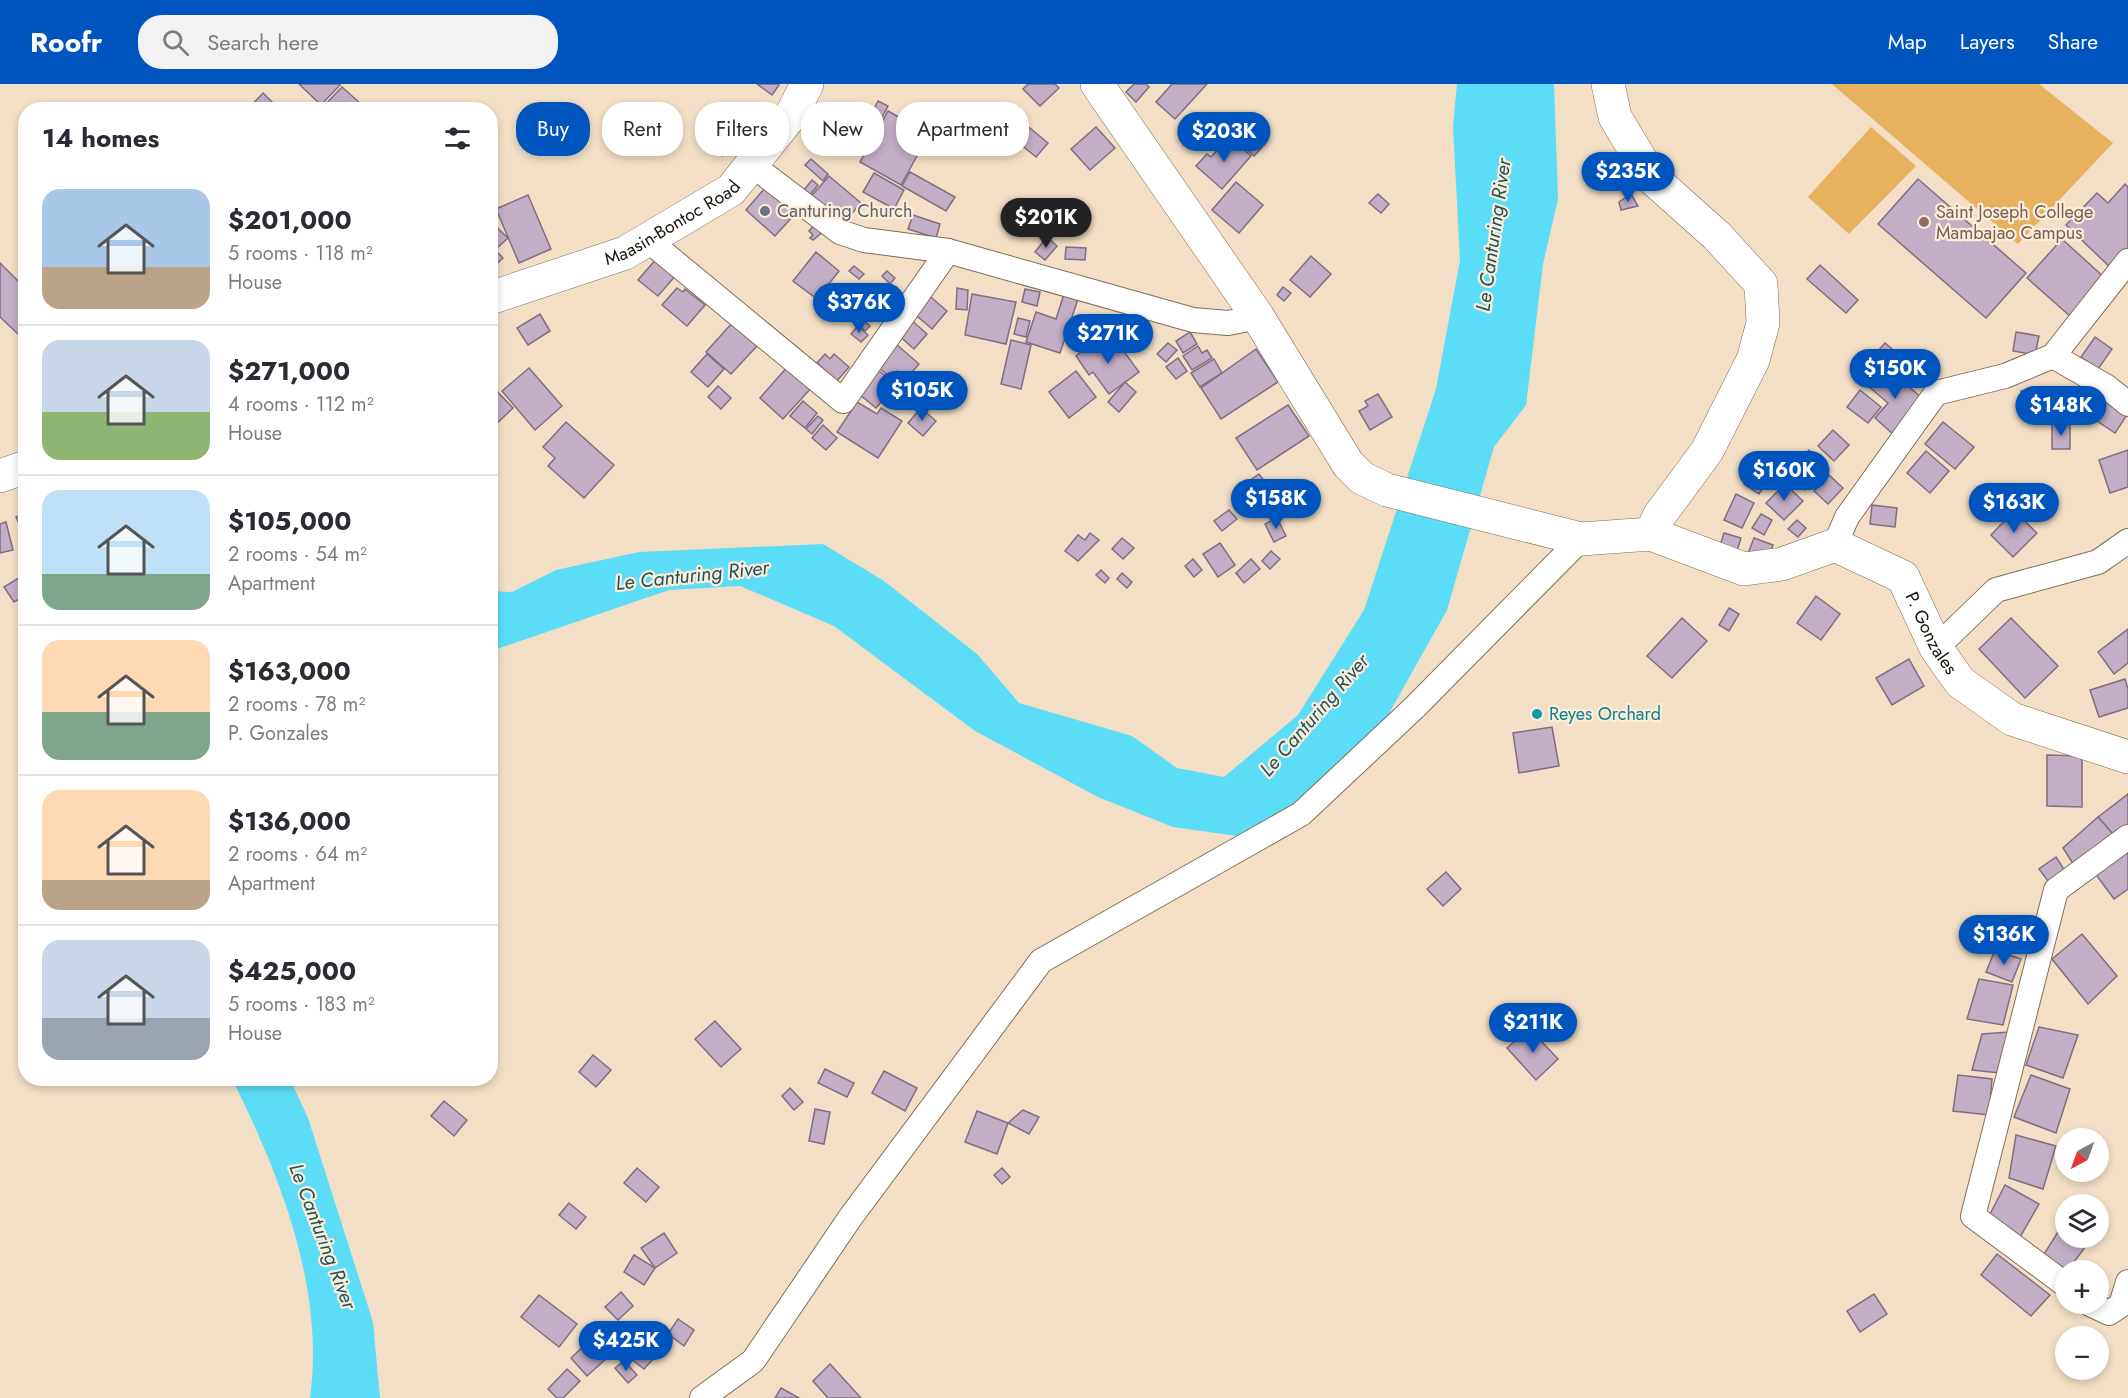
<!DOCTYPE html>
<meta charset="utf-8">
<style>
:root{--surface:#fff;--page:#f2f2f3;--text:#2b2b33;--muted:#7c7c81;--line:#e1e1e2;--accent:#0054be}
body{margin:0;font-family:Jost,sans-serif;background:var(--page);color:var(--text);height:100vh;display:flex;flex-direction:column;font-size:22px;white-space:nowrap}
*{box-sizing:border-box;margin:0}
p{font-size:20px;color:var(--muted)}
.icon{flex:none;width:33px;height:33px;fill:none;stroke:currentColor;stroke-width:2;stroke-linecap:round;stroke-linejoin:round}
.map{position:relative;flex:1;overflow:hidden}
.panel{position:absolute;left:18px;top:18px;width:480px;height:984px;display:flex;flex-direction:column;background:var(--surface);border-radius:24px;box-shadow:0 3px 9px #0003}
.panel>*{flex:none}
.banner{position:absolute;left:516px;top:18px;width:570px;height:54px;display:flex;gap:12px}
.needle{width:39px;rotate:221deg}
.fabs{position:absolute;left:2055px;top:1044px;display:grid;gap:12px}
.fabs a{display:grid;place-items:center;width:54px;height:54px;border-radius:50%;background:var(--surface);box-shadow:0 3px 9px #0003;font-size:30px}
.price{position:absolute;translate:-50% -51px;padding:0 14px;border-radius:21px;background:var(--accent);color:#fff;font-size:20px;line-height:39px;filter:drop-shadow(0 2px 3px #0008)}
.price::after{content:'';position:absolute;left:50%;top:36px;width:18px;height:14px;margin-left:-9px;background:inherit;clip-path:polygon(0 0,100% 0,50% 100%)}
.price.on{background:#222;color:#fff}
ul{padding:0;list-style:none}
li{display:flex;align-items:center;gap:18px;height:150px;padding:0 24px}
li+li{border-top:2px solid var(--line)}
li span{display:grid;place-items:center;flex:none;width:168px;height:120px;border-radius:18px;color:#555}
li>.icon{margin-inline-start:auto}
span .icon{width:72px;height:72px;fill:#fffc;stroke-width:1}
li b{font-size:26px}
h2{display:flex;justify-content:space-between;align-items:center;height:72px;padding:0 24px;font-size:26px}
.chip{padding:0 21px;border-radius:24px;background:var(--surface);box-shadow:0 3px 9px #0003;font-size:21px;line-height:54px}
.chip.on{background:var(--accent);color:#fff}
header{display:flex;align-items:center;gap:36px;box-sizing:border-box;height:84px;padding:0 30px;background:var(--accent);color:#fff}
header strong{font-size:28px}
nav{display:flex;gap:33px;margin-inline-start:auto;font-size:21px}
.search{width:420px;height:54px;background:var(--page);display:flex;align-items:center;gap:15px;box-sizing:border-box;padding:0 21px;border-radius:24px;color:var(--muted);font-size:22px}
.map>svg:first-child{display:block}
</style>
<header>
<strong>Roofr</strong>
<div class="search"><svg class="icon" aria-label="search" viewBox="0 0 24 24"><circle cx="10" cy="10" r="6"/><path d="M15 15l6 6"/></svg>Search here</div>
<nav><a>Map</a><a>Layers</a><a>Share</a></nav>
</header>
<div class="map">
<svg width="2128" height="1314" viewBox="0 0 2128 1314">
<rect width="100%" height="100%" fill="#f2dfc6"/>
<g fill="#e7b15f">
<polygon points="1832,0 2039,0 2113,59 2018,160"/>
<polygon points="1871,43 1916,82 1849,150 1808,113"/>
</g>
<g fill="#5bdcf7">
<polygon points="1457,0 1554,0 1558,115 1543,180 1526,321 1494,363 1447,526 1377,651 1251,754 1173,743 1098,713 975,647 834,542 740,502 669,506 491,567 491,507 512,508 556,486 639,468 823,460 884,497 977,570 1019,619 1132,652 1177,684 1224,693 1298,631 1364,526 1436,305 1460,176 1453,42"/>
<path d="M232,995H290L308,1034L373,1238L380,1314H310C325,1204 280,1091 232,995Z"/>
</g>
<g fill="#c2aec5" stroke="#806e83" stroke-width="1.5">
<polygon points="299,0 340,0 340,1 321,21"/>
<polygon points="757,0 778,0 779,1 772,11"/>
<polygon points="1028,0 1055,0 1059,4 1040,22 1023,5"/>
<polygon points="1134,0 1146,0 1149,3 1136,18 1126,8"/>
<polygon points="1172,0 1207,0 1175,35 1156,18"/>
<polygon points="342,3 361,20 356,26 326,26 323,23"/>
<polygon points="263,9 280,26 247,26"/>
<polygon points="878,17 888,22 876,45 867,39"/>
<polygon points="737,24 750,37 743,44 730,31"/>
<polygon points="888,27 929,50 901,101 860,78"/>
<polygon points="1025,40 1048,59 1036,73 1013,54"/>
<polygon points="1096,43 1115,64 1090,86 1071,65"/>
<polygon points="721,44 735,59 722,72 708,58"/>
<polygon points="1249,51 1262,63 1254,72 1240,60"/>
<polygon points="1229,53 1251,72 1222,105 1196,82 1207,70 1211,73"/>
<polygon points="811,75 828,90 823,97 805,81"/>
<polygon points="910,88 955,113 946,127 902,102"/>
<polygon points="874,89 904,106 894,125 863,108"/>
<polygon points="829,92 861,119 840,143 808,116"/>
<polygon points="1918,95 2026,189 1986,234 1878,140"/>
<polygon points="812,96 818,101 806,116 800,111"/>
<polygon points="1236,98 1263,121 1239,149 1212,126"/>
<polygon points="2125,100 2128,103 2128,172 2114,187 2066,141 2097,109 2108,119"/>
<polygon points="765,104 795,130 775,152 746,126"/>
<polygon points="1378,110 1389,120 1381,129 1369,119"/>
<polygon points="1631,110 1638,122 1621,126 1619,118"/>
<polygon points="528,111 551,165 519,179 496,125"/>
<polygon points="913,131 940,140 936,154 908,145"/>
<polygon points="490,137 508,154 495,166 503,174 490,186"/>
<polygon points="816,139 824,147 813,156 810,154 813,151 809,147"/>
<polygon points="1047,153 1057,162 1045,176 1035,168"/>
<polygon points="2062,155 2106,195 2071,233 2027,194"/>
<polygon points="1066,163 1086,164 1085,176 1065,175"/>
<polygon points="816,168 839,187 817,215 793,197"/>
<polygon points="1311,172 1331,190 1310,213 1290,196"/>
<polygon points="657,174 676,191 658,212 638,196"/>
<polygon points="0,179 26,205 26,244 19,251 0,233"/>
<polygon points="1820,181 1858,216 1846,229 1807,195"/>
<polygon points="854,182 864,190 859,195 849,187"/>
<polygon points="887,187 895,194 890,200 882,192"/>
<polygon points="1283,203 1291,209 1284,217 1277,211"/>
<polygon points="677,204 683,208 685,205 705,221 687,242 662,221"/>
<polygon points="957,204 968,206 967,226 956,225"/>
<polygon points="1025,205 1040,208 1037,222 1022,218"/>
<polygon points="925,208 947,227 932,245 910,226"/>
<polygon points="972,210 1016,218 1006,260 965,251"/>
<polygon points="1064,210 1078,215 1060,269 1026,258 1036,228 1056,235"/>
<polygon points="540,230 550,247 528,261 517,244"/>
<polygon points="909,234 927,250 914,265 896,249"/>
<polygon points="1018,234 1030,237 1026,253 1014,250"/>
<polygon points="863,236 870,242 865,247 859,241"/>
<polygon points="732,239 757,262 731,290 706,268"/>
<polygon points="858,242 868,251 861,258 851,250"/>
<polygon points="1190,248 1197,260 1183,269 1176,257"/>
<polygon points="2016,248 2039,252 2035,271 2013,267"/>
<polygon points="2095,253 2112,265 2098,285 2081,273"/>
<polygon points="1114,254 1139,288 1109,310 1093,288 1089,291 1076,272 1095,258 1100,265"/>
<polygon points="1011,256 1031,261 1021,305 1001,300"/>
<polygon points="1168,259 1177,266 1166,278 1157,270"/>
<polygon points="1885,259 1908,278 1900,288 1877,268"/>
<polygon points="896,260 919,280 906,295 897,287 891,294 877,282"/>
<polygon points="1198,262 1202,269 1207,266 1212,274 1192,286 1183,272"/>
<polygon points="1256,265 1278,298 1221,335 1201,304"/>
<polygon points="707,270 724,285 708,303 691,288"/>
<polygon points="825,270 830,275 834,270 849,283 837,297 817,279"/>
<polygon points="1178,274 1187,287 1176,295 1166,283"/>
<polygon points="1214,275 1222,289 1200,303 1191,289"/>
<polygon points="789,281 813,302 783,335 760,314"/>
<polygon points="1886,282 1925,317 1894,351 1875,334 1888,319 1868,302"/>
<polygon points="529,284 562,322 535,346 502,307"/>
<polygon points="877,285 896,301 876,324 859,310"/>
<polygon points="1076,287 1096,313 1069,334 1049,308"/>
<polygon points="1125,298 1136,308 1119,328 1108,318"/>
<polygon points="490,300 513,324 492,344 490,342"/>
<polygon points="718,302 731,314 721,325 708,313"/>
<polygon points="2060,304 2062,328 2023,331 2021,307"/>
<polygon points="1860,306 1881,323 1868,339 1847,323"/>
<polygon points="2091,307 2127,331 2115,349 2079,325"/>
<polygon points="1378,310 1392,333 1370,346 1359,327 1368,322 1365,317"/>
<polygon points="803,317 817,329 805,344 790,332"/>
<polygon points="857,318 877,330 881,324 902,337 878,374 837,348"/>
<polygon points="1288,321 1309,352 1257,386 1236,354"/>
<polygon points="921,324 936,337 923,352 908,339"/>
<polygon points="818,332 823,336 812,350 806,345"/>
<polygon points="566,338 614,381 584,414 548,382 555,374 543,363"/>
<polygon points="1943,338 1974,363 1955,385 1925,360"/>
<rect x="2052" y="340" width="18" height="25"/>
<polygon points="823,341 837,354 826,366 812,354"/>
<polygon points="1833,346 1849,361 1834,377 1818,362"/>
<polygon points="1809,366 1827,383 1805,406 1787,388"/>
<polygon points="2128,366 2128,403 2110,409 2099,376"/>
<polygon points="1926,367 1949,387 1930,409 1907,389"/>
<polygon points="1752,389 1766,399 1759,410 1744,400"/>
<polygon points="1259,390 1274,410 1254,425 1239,404"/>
<polygon points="1829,391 1843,404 1828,420 1814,407"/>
<polygon points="1785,400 1803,417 1784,436 1766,419"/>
<polygon points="1736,410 1754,419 1742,444 1724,436"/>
<polygon points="1872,421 1897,424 1895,443 1870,440"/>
<polygon points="1229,426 1237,435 1222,447 1214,437"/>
<polygon points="2014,427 2037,449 2013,473 1991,451"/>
<polygon points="26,429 26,452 25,452 16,433"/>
<polygon points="1761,430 1772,436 1764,451 1752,444"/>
<polygon points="1277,434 1286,452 1274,458 1265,440"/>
<polygon points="1797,436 1806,444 1798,453 1788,445"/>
<polygon points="6,438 13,466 0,469 0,440"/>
<polygon points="1090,449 1099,456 1078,477 1065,467 1078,451 1085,456"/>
<polygon points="1724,449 1741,454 1734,477 1717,471"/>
<polygon points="1122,454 1134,464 1123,475 1112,465"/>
<polygon points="1754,454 1773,461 1766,479 1747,472"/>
<polygon points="1220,459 1235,481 1218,493 1203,470"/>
<polygon points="1271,467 1280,475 1270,485 1262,477"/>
<polygon points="1193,475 1202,486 1194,493 1185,482"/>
<polygon points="1251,475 1260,485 1244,499 1236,489"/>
<polygon points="1101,486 1109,494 1105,499 1096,491"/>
<polygon points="1122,489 1132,498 1127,504 1117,495"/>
<polygon points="22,492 26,499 26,511 14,518 4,503"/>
<polygon points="1816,512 1840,530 1821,556 1797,539"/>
<polygon points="1729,524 1739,530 1729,547 1719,541"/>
<polygon points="1682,534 1707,557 1672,594 1647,572"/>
<polygon points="2011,534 2058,582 2025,614 1979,565"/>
<polygon points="2128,545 2128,579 2114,590 2098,568"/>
<polygon points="1909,575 1924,602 1892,621 1876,594"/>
<polygon points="2125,595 2128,605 2128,624 2099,633 2090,606"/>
<polygon points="1552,643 1559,682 1519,689 1513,649"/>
<polygon points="2047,671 2082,672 2082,723 2047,722"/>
<polygon points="2128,710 2128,749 2119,757 2098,733"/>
<polygon points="2098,733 2119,757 2077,786 2063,764"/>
<polygon points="2128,763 2128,805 2114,815 2094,788"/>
<polygon points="2056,773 2067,790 2051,801 2039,785"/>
<polygon points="1446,788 1461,805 1443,822 1427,805"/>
<polygon points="2082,850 2117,892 2088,920 2052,875"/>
<polygon points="1995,866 2021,875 2012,898 1986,888"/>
<polygon points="1979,895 2013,901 2003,941 1967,935"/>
<polygon points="715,937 741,965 721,983 695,955"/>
<polygon points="2039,943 2078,951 2063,994 2026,981"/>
<polygon points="1529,944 1558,975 1536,996 1507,964"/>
<polygon points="2009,948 2000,989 1972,986 1982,950"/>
<polygon points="593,971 611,986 596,1003 579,988"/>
<polygon points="825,985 854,999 847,1013 818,999"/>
<polygon points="884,987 917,1004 905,1027 872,1009"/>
<polygon points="1958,991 1992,995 1989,1031 1953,1027"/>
<polygon points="2031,991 2070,1005 2056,1049 2014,1033"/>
<polygon points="790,1004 803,1018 794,1026 782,1012"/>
<polygon points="444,1017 467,1036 454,1052 431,1032"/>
<polygon points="815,1025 830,1028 824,1060 809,1057"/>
<polygon points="1023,1026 1039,1033 1029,1050 1008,1039"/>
<polygon points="977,1027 1008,1039 997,1070 965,1058"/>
<polygon points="2016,1051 2056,1062 2043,1105 2009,1094"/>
<polygon points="637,1084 659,1103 646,1118 624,1099"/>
<polygon points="1002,1084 1010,1093 1002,1100 994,1091"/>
<polygon points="2005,1101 2039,1120 2019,1155 1988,1134"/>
<polygon points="569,1119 586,1133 576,1145 559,1131"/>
<polygon points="2063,1140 2066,1142 2066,1154 2082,1154 2089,1158 2068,1186 2041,1175"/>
<polygon points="664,1149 677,1169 655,1184 641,1164"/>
<polygon points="1997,1170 2050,1211 2031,1232 1981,1191"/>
<polygon points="634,1171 655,1184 644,1201 624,1188"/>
<polygon points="621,1208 633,1222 618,1236 605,1223"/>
<polygon points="1874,1210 1887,1230 1860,1248 1847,1227"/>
<polygon points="539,1211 577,1240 559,1263 521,1233"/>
<polygon points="678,1235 694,1246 684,1262 668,1250"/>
<polygon points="590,1256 607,1274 587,1292 571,1274"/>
<polygon points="641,1262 654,1274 644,1285 630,1274"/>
<polygon points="624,1277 637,1291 628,1299 615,1284"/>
<polygon points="830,1280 861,1314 828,1314 813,1297"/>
<polygon points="567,1285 580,1297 563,1314 557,1314 548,1305"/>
<polygon points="781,1304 799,1314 775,1314"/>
</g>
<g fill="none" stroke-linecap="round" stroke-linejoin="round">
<defs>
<g id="street">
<polyline points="752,81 840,148 864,156 948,167 1193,236 1228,239 1258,233"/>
<polyline points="649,157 843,317 948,167"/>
<polyline points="2053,272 2107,303 2128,320"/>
<polyline points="1835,461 1847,433 1936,309 2005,292 2053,272 2128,177"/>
<polyline points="1936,564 1996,506 2098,478 2128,457"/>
<polyline points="2066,1201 1973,1132 2056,806 2128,753"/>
<polyline points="2090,1220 2109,1229 2121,1221 2128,1198"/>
<polyline points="702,1314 753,1277 850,1134 1041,877 1301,730 1415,623 1581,455"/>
</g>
<g id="secondary">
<polyline points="1097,0 1258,233 1348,380 1362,394 1387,406 1581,455 1651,450 1659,432 1707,367 1753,276 1763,239 1761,200 1717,152 1651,93 1615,33 1608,0"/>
<path id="s1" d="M490,214L625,169L731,106L792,30L807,0"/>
<polyline points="0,392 26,383"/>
<path id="s2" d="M1651,450L1744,485L1782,480L1835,461L1903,493L1936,564L1960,598L2012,635L2128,673"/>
</g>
</defs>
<use href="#street" stroke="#7f6f58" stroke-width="26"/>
<use href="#secondary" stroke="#7f6f58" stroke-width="34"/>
<use href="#street" stroke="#fff" stroke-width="24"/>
<use href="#secondary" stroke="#fff" stroke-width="33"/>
</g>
<circle fill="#6b7280" stroke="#fcedd9" stroke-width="2" cx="765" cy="127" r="6"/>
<circle fill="#8d6e63" stroke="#fcedd9" stroke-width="2" cx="1924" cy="138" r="6"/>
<circle fill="#0f9aa8" stroke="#fcedd9" stroke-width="2" cx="1537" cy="630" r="6"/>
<g text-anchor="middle" stroke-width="4.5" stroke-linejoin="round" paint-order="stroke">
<g font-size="18" fill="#5b616d" stroke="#fcedd9" text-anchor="start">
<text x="777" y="133">Canturing Church</text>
</g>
<g font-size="18" fill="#785e54" stroke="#fcedd9" text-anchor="start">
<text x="1936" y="134">Saint Joseph College<tspan x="1936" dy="21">Mambajao Campus</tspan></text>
</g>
<g font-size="18" fill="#181209" stroke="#fcedd9">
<text dy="6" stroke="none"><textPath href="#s1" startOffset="198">Maasin-Bontoc Road</textPath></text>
<text dy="6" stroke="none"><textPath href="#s2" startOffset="332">P. Gonzales</textPath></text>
</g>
<g font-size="18" fill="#0d838f" stroke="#fcedd9" text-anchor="start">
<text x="1549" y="636">Reyes Orchard</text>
</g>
<g font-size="20" font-style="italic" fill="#1d535f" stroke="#fcedd9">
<text transform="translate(1493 151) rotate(-82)" y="7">Le Canturing River</text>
<text transform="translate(692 491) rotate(-6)" y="7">Le Canturing River</text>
<text transform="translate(1314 631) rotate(-49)" y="7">Le Canturing River</text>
<text transform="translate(323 1152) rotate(69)" y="7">Le Canturing River</text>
</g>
</g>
</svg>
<div class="fabs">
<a><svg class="needle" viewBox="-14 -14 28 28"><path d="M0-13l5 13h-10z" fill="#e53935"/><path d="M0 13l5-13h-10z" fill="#7c7c81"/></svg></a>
<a><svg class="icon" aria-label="layers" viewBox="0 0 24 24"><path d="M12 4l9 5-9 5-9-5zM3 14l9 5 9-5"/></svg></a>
<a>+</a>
<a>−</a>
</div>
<b class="price" style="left:1224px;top:79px">$203K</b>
<b class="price" style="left:1628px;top:119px">$235K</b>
<b class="price on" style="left:1046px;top:165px">$201K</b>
<b class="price" style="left:859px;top:250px">$376K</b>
<b class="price" style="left:1108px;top:281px">$271K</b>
<b class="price" style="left:1895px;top:316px">$150K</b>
<b class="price" style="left:922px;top:338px">$105K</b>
<b class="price" style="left:2061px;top:353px">$148K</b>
<b class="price" style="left:1784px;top:418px">$160K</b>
<b class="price" style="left:1276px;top:446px">$158K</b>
<b class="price" style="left:2014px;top:450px">$163K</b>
<b class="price" style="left:2004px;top:882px">$136K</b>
<b class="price" style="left:1533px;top:970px">$211K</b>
<b class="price" style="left:626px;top:1288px">$425K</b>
<div class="banner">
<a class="chip on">Buy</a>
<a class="chip">Rent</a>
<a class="chip">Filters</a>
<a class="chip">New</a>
<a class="chip">Apartment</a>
</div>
<section class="panel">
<h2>14 homes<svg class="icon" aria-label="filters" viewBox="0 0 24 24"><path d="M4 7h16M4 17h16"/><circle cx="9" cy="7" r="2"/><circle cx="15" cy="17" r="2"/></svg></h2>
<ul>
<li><span style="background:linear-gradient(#a9c7e8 65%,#b9a48a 0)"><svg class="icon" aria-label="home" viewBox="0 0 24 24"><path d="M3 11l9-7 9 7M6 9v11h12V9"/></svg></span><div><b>$201,000</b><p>5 rooms · 118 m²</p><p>House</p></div></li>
<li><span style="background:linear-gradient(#c9d6e8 60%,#8fb573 0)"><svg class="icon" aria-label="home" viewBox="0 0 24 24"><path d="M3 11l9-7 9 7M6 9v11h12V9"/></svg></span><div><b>$271,000</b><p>4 rooms · 112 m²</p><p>House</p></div></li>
<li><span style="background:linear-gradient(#bfe0f5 70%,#7fa58c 0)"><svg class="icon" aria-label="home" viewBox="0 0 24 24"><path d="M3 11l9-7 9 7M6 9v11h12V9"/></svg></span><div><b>$105,000</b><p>2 rooms · 54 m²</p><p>Apartment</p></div></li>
<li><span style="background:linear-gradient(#ffd9b3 60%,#7fa58c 0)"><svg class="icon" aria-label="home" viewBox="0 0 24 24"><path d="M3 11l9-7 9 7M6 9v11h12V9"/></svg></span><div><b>$163,000</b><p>2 rooms · 78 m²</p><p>P. Gonzales</p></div></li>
<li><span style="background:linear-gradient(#ffd9b3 75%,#b9a48a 0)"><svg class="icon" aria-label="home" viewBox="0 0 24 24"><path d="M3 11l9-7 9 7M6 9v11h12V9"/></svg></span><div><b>$136,000</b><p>2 rooms · 64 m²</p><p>Apartment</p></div></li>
<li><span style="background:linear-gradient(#c9d6e8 65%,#9aa5b1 0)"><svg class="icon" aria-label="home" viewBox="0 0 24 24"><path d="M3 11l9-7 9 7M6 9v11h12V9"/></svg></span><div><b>$425,000</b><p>5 rooms · 183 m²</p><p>House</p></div></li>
</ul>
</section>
</div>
